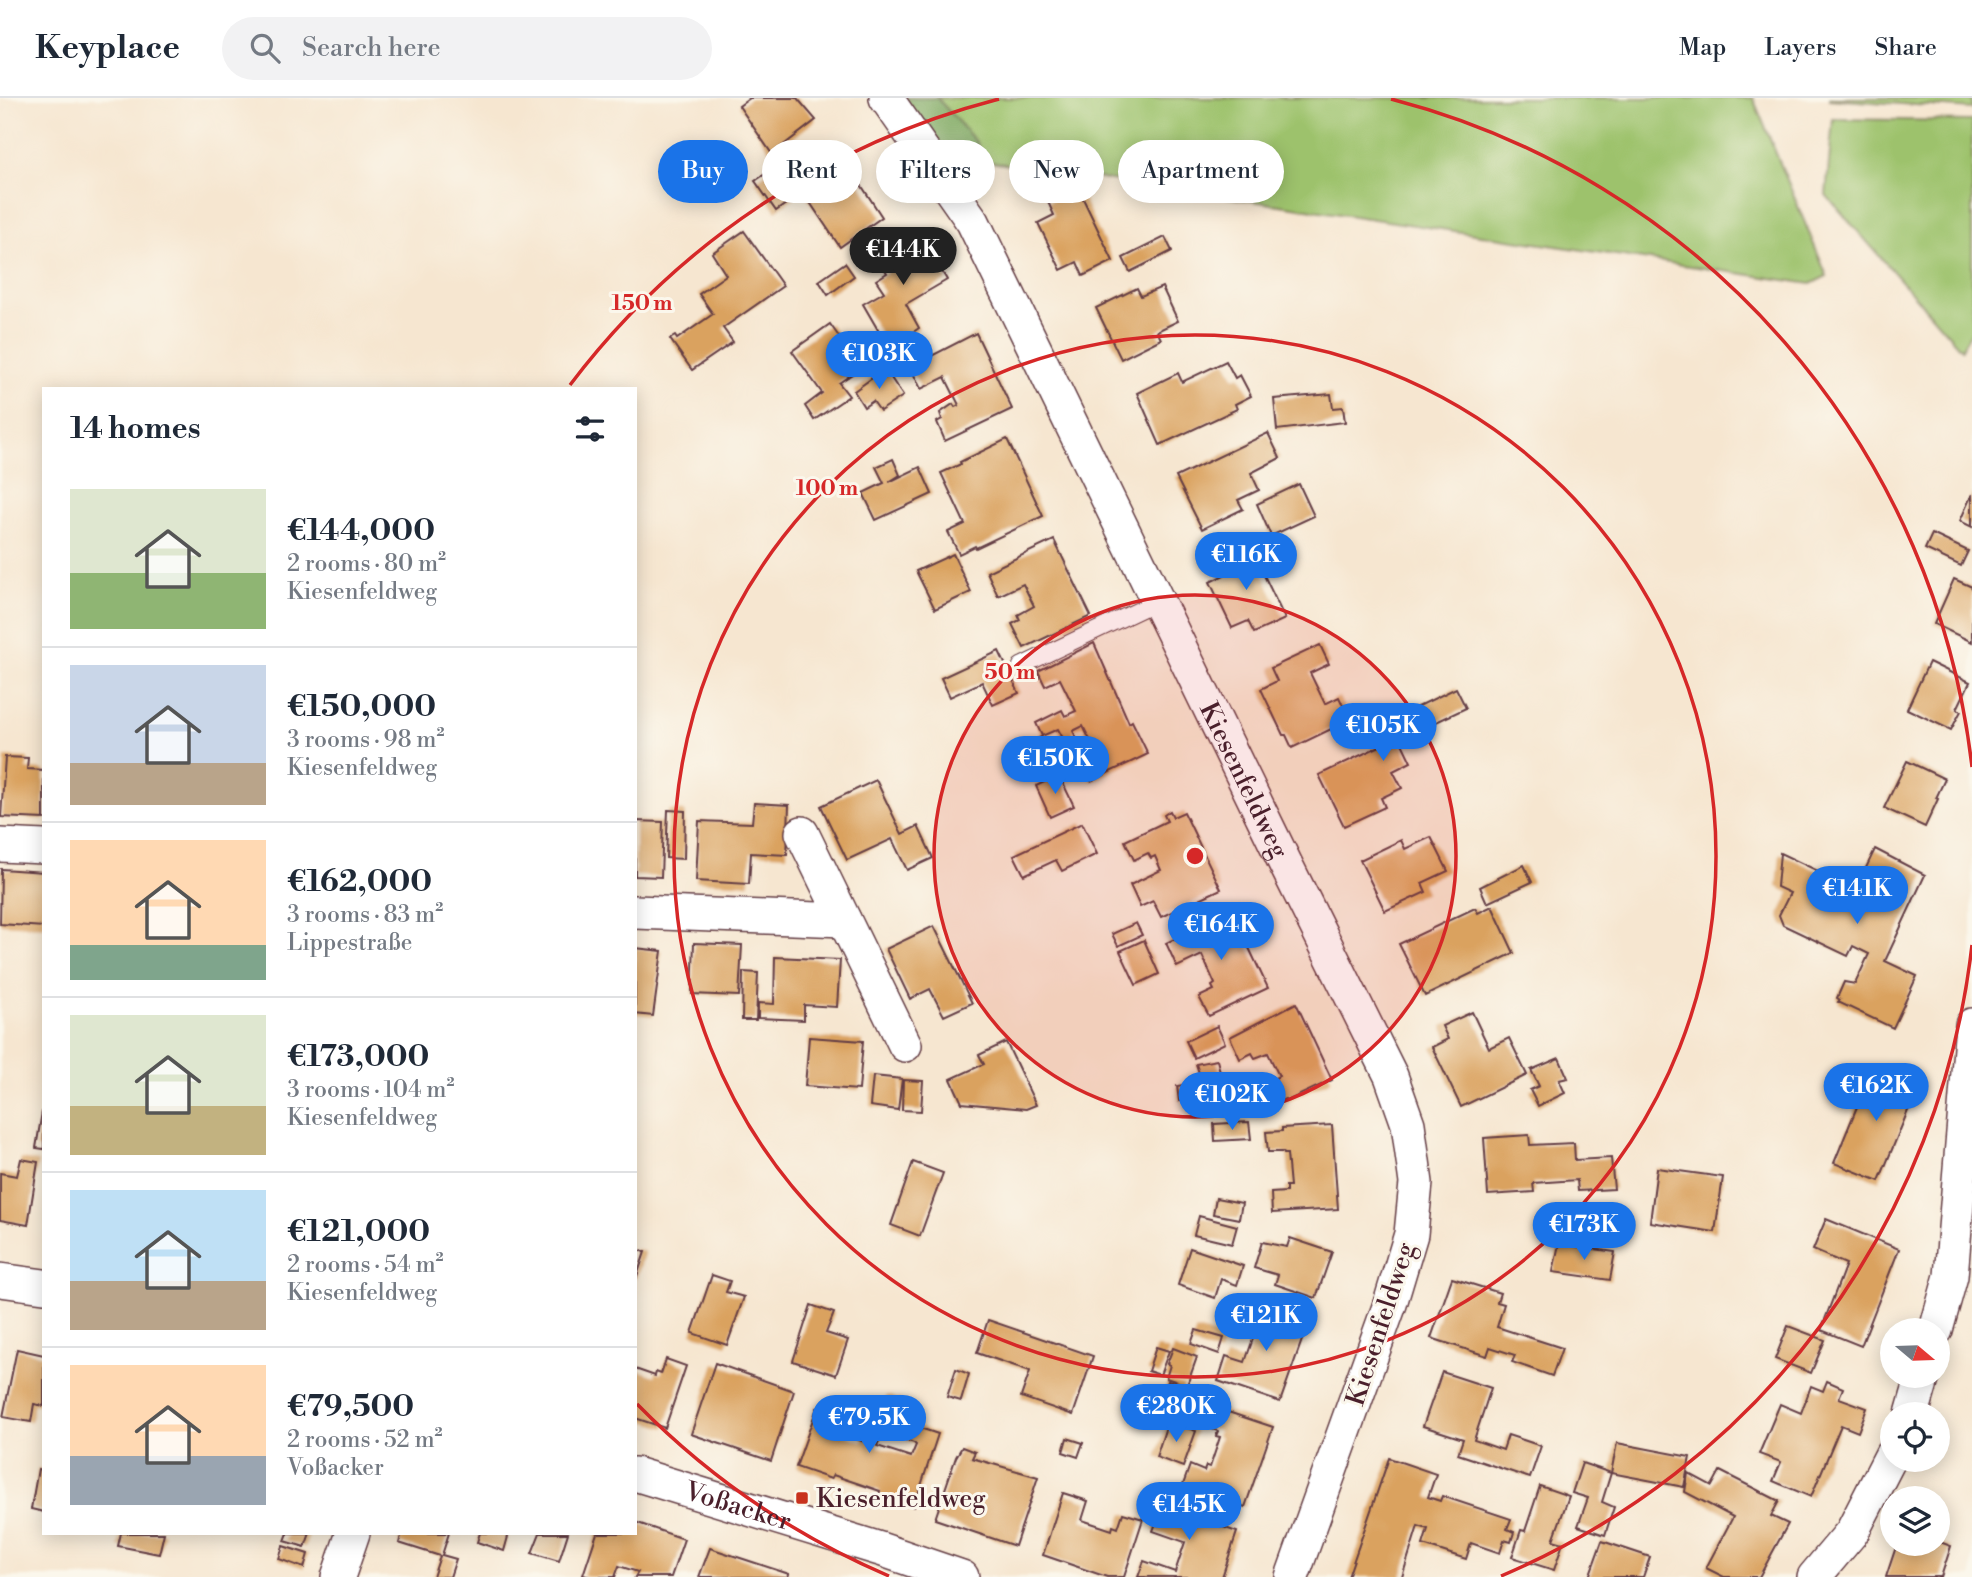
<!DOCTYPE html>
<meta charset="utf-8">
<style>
:root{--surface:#fff;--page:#f2f2f3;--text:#1f2937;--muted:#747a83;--line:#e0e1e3;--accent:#1a73e8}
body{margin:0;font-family:"Libre Bodoni",serif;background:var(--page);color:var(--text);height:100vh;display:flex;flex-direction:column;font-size:26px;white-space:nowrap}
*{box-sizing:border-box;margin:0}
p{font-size:23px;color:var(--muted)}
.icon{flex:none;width:38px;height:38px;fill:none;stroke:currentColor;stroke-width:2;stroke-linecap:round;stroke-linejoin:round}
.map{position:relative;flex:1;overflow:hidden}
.side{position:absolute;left:42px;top:289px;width:595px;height:1148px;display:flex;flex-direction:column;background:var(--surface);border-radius:0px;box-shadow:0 4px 18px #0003}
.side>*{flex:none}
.guide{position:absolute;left:658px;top:42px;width:665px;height:63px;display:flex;gap:14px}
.needle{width:46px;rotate:109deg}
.fabs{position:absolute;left:1880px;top:1220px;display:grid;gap:14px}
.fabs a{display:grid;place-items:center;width:70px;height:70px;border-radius:50%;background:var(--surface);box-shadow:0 4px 18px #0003;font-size:35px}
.price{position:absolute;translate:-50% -60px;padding:0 16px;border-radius:24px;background:var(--accent);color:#fff;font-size:23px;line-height:46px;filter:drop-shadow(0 2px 4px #0008)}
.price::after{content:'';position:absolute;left:50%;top:42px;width:21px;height:16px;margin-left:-10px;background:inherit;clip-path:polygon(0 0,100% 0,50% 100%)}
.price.current{background:#222;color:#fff}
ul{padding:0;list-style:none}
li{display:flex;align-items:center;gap:21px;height:175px;padding:0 28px}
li+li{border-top:2px solid var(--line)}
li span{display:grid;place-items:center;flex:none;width:196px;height:140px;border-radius:0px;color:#555}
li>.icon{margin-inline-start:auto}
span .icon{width:84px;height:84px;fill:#fffc;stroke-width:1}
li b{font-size:30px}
h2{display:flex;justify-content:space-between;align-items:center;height:84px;padding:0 28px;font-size:30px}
.tag{padding:0 24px;border-radius:32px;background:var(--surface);box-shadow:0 4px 18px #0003;font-size:24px;line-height:63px}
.tag.current{background:var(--accent);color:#fff}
header{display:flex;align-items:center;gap:42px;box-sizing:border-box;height:98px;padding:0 35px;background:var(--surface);border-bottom:2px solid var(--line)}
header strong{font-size:33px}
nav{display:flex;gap:38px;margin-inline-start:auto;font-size:24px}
.search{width:490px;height:63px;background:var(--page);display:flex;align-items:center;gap:18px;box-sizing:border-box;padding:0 24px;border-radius:38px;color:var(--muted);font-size:26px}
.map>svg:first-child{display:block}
</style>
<header>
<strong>Keyplace</strong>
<div class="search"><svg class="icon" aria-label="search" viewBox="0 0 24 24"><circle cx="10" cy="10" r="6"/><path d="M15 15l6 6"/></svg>Search here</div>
<nav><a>Map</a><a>Layers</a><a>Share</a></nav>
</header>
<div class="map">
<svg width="1972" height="1479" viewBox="0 0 1972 1479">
<rect width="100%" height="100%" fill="#fbf7ec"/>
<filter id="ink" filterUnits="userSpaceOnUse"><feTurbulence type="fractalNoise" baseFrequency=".0143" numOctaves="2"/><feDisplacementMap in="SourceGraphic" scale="14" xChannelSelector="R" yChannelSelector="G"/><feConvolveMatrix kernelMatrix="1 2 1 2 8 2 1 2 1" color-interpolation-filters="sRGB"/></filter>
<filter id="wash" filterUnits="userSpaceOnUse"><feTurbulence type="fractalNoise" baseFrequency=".00686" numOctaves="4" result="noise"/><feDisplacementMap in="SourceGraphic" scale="28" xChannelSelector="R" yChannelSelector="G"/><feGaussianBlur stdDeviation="1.57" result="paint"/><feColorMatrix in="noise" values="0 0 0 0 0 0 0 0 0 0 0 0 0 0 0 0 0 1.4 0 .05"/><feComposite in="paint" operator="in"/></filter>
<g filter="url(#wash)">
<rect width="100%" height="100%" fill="#f6e6d0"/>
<g fill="#9dc26c" stroke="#74704c" stroke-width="2">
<polygon points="937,0 1753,0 1827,178 1811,186 984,63 977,45"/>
<polygon points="1972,0 1972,11 1830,1 1830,0"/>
<polygon points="1833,21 1972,23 1972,233 1961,251 1826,97"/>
</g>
<polygon fill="#7ea860" stroke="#646446" stroke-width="2" points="903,0 937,0 977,45 975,84 942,61"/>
<g id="blocks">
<g fill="#daa25f">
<polygon points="750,0 797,0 816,22 772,56 739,8"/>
<polygon points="787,61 808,90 776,113 755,83"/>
<polygon points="850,70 882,119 840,149 807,100"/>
<polygon points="1078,90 1113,163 1083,178 1077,164 1061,172 1038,125 1054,117 1048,104"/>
<polygon points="917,132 947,182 906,206 919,230 889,251 863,206 884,194 876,182 887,175 876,156"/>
<polygon points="744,133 783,188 723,230 733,244 692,272 670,241 675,238 677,241 713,216 699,196 726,177 712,155"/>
<polygon points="1165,139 1172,153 1130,174 1123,160"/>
<polygon points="845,165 854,178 828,197 819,183"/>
<polygon points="1162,189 1178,223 1157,233 1161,241 1121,261 1096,210 1137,190 1141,198"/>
<polygon points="830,226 861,270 839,285 849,298 814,322 805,308 822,295 792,253"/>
<polygon points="976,235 1012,311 945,343 937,324 942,321 940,315 953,306 955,309 959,307 945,279 921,291 910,269"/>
<polygon points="1226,263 1235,280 1240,277 1251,298 1235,306 1237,311 1160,347 1137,295 1178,275 1182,284"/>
<polygon points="885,271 903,298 880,313 873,303 864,309 854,293"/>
<polygon points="1331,296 1333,310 1343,309 1345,324 1277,332 1274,301"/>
<polygon points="1268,335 1280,360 1251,375 1259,392 1238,402 1243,411 1202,431 1176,379"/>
<polygon points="1007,341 1043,418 976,450 975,448 959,456 948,434 965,426 941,375 961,366 960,364"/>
<polygon points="893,361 900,377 889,384 920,369 932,396 876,422 863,395 884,385 876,369"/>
<polygon points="1299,386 1314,418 1271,438 1257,406"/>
<polygon points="1972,396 1972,429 1960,423"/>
<polygon points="1932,436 1968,453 1961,468 1925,451"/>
<polygon points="1054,442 1091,518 1024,550 1012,526 1020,522 1018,517 1034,508 1023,486 998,498 987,474"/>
<polygon points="1250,448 1285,521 1254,535 1248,523 1232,530 1210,484 1226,476 1219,462"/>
<polygon points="953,456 971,494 935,511 916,473"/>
<polygon points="1954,481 1972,489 1972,544 1934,526"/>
<polygon points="1094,545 1129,625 1132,623 1148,656 1091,683 1084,668 1099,660 1083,628 1073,633 1076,639 1065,644 1058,631 1042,638 1036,625 1062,612 1065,618 1076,613 1060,581 1045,588 1038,573"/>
<polygon points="1320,547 1329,566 1310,575 1325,606 1339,599 1350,622 1292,650 1286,637 1283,637 1261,591 1277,583 1271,570"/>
<polygon points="999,553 1019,595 993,607 982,584 950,599 941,580"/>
<polygon points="1929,564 1970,584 1957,611 1961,613 1951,632 1907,611"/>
<polygon points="1456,590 1466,610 1400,641 1411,664 1393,673 1402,690 1381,700 1385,709 1344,728 1319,677 1399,639 1390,622"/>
<polygon points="1041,639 1053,665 1030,676 1017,650"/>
<polygon points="5,659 28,660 27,671 44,672 44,721 1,719"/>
<polygon points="1907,663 1945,681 1936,700 1938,701 1925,729 1884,710"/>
<polygon points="1059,677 1074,708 1050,719 1036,688"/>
<polygon points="876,682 902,736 918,728 933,760 907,772 892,741 847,762 821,708"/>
<polygon points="754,705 789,707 787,757 751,755 749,786 696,783 699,723 752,725"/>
<polygon points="668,712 685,713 684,761 666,760"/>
<polygon points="1170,713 1173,719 1184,714 1221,791 1161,819 1153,803 1140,809 1130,787 1161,772 1155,758 1151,760 1148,755 1134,762 1125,743 1167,723 1164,717"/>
<polygon points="635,723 663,724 661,779 635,778"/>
<polygon points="1082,725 1097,756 1062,773 1056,762 1024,777 1014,757"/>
<polygon points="1431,739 1448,773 1422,785 1426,794 1385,813 1360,762 1401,742 1405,751"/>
<polygon points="1875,751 1925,777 1885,863 1917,878 1893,930 1838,904 1840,902 1837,900 1844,884 1855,886 1869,856 1853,848 1848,858 1783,827 1779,817 1790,795 1777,789 1780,755 1856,791"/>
<polygon points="1524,767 1532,784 1487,805 1480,789"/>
<polygon points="1,771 44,774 44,829 0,826"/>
<polygon points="1492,808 1514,855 1425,898 1399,846 1475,810 1478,815"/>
<polygon points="1232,814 1268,890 1209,918 1199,899 1214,892 1212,888 1215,886 1202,857 1177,869 1166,845"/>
<polygon points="1136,825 1142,837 1118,848 1112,836"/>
<polygon points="934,828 972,905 944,918 930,891 910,901 886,851"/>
<polygon points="1144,842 1159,876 1136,887 1120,853"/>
<polygon points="694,845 742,847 739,898 692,896"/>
<polygon points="635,850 662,853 653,918 635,916"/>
<polygon points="775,859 840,862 837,909 804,907 804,922 758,920 758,905 774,906"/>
<polygon points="743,874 758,875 756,922 742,922"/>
<polygon points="1296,905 1332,982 1287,1003 1285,1001 1271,1008 1262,989 1276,982 1275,980 1279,978 1268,955 1255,960 1252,955 1240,961 1230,939"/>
<polygon points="1472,914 1489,950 1509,940 1527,977 1461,1009 1432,949 1448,941 1442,928"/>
<polygon points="1217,928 1225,945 1194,960 1186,943"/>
<polygon points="809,939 863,943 859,992 805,988"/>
<polygon points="1006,944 1036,1007 1026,1011 962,1005 951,981 984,966 979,957"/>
<polygon points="1559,960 1568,980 1559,982 1565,995 1538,1008 1530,992 1539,988 1531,972"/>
<polygon points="1217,962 1223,985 1229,984 1235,1015 1201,1019 1199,1000 1179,1003 1177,988 1202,984 1196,966"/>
<polygon points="1874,967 1919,986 1879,1083 1834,1065"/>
<polygon points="873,978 902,981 898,1012 870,1008"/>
<polygon points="903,982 923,983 921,1013 902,1012"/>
<polygon points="42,1014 44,1014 44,1051 36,1050"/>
<polygon points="1249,1024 1251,1041 1215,1043 1214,1026"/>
<polygon points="1332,1027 1338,1111 1272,1115 1271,1095 1286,1094 1286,1088 1290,1088 1287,1056 1284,1056 1283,1054 1268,1054 1266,1034 1282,1033 1282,1030"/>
<polygon points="1529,1037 1530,1047 1574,1045 1575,1062 1611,1060 1614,1091 1578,1093 1577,1082 1533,1085 1534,1094 1488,1097 1484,1040"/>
<polygon points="21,1061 38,1064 28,1127 0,1122 0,1075 17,1078"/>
<polygon points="913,1064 943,1075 920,1138 891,1127"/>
<polygon points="1657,1070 1723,1079 1715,1134 1650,1124"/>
<polygon points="1216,1100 1242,1105 1239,1121 1213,1116"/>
<polygon points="1199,1118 1237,1128 1232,1146 1194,1137"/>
<polygon points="1826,1121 1899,1151 1861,1248 1821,1232 1846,1166 1813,1152"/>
<polygon points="1290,1140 1332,1154 1316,1200 1275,1186 1278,1177 1254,1170 1262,1144 1287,1149"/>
<polygon points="1559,1146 1615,1154 1610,1182 1553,1174"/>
<polygon points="1190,1150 1243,1168 1237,1187 1221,1181 1215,1200 1178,1187"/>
<polygon points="635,1151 645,1154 636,1181 635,1181"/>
<polygon points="712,1177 730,1183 726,1194 744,1199 727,1247 692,1235"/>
<polygon points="1452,1180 1500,1195 1497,1204 1504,1206 1497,1229 1562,1250 1552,1278 1512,1264 1515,1257 1490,1249 1487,1258 1431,1240"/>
<polygon points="1245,1203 1308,1225 1280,1304 1218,1283 1226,1258 1245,1264 1255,1235 1252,1233 1253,1229 1238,1224"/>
<polygon points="811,1207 834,1215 826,1235 848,1242 836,1277 793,1263"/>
<polygon points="988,1222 1093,1258 1073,1317 1021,1299 1030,1273 977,1255"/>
<polygon points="1788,1228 1825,1242 1811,1275 1775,1261"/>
<polygon points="1196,1232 1224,1240 1219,1256 1191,1246"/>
<polygon points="1156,1249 1169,1253 1160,1277 1148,1273"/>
<polygon points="1173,1250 1197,1259 1187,1287 1166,1280 1170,1267 1167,1266"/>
<polygon points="17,1251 44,1257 44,1308 34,1306 31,1324 3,1319"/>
<polygon points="666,1261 686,1268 665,1330 635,1320 635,1271 655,1278 656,1274 661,1276"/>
<polygon points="715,1265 794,1293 771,1363 691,1336"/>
<polygon points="956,1271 969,1276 961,1303 947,1299"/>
<polygon points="1442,1274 1491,1290 1474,1342 1503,1352 1508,1337 1541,1348 1530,1380 1458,1356 1463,1341 1423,1328"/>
<polygon points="1168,1283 1184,1288 1178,1303 1163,1298"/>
<polygon points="1827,1283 1843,1290 1839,1300 1867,1310 1858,1334 1841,1327 1811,1399 1773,1383 1781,1364 1759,1356 1780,1306 1801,1315 1811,1288 1823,1293"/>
<polygon points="887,1297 901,1302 888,1340 881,1338 877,1348 911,1359 916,1347 914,1345 906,1342 911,1327 938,1336 914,1409 879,1397 880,1393 833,1377 831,1381 796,1369 817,1310 834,1316 828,1331 862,1343 866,1333 859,1331 863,1319 878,1323"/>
<polygon points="1210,1308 1273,1329 1245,1409 1183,1387 1190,1367 1204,1373 1206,1368 1210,1369 1220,1339 1216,1338 1218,1333 1203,1328"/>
<polygon points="1168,1323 1196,1333 1183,1369 1156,1359"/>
<polygon points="1067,1340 1083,1345 1078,1359 1063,1354"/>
<polygon points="1617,1345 1690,1359 1684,1389 1611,1375"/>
<polygon points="962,1349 975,1354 972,1360 1038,1379 1015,1448 935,1421 956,1359"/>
<polygon points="1389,1360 1436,1376 1428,1399 1440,1403 1442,1398 1511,1421 1507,1431 1514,1434 1511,1444 1504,1442 1500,1455 1471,1445 1466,1461 1423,1447 1428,1431 1418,1428 1402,1479 1348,1479"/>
<polygon points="1582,1365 1611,1375 1602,1404 1614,1409 1605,1437 1578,1428 1588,1400 1572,1395"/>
<polygon points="38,1371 44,1372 44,1414 31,1411"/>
<polygon points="1720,1373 1779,1403 1771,1418 1788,1426 1759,1479 1724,1479 1706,1470 1733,1419 1685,1394 1688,1375 1712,1388"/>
<polygon points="1540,1388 1569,1398 1553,1442 1563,1445 1554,1472 1512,1459 1521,1432 1525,1433"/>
<polygon points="1152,1391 1167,1396 1163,1408 1237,1434 1222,1479 1138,1479 1144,1463 1175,1474 1185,1444 1153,1433 1158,1420 1143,1415"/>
<polygon points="1063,1395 1088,1403 1082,1422 1112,1432 1113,1428 1118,1430 1123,1415 1143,1421 1124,1479 1107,1479 1043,1457"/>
<polygon points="635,1424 684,1441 671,1479 635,1479 638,1474 619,1468 615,1479 590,1479 583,1477 597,1435 635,1435"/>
<polygon points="121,1435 164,1435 159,1456 118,1448"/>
<polygon points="288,1435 310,1435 305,1449 285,1443"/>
<polygon points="402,1435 449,1435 442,1457 456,1461 450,1479 433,1479 440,1458 399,1445"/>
<polygon points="480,1435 509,1435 504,1453 477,1444"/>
<polygon points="540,1435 568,1435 559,1463 532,1455"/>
<polygon points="1602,1443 1650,1459 1643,1479 1589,1479"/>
<polygon points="1937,1443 1951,1448 1941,1479 1886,1479 1897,1446 1937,1446"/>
<polygon points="283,1448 308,1456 304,1470 279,1461"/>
<polygon points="710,1450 789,1476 788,1479 699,1479"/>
</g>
</g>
</g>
<g filter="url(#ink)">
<use href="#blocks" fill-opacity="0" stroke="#643d44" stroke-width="2"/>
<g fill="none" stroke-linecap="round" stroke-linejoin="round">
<defs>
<polyline id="lane" points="1021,568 1158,503"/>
<g id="street">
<path id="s1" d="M886,0L973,124L1288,771L1391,978L1408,1026L1416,1085L1411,1136L1390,1206L1292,1479"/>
<polyline points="802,735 905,947"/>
<polyline points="0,747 44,749"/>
<polyline points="635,814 844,822"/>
<polyline points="0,1182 44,1188"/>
<polyline points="1936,1232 1951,1178 1972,927"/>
<polyline points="1912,1316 1923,1278"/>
<path id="s2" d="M635,1376L880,1451L962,1479"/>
<polyline points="338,1479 353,1435"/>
<polyline points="1814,1479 1852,1434 1892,1356"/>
</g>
</defs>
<use href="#lane" stroke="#643d44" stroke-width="18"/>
<use href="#street" stroke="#643d44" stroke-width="36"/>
<use href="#lane" stroke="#fff" stroke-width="16"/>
<use href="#street" stroke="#fff" stroke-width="33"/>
</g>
</g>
<circle cx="1195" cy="758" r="261" fill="#d62828" fill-opacity=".12"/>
<g fill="none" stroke="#d62828" stroke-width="3.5">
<circle cx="1195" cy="758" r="261"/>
<circle cx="1195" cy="758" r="521"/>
<path d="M1972 847A782 782 0 0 1 1501 1478M889 1478A782 782 0 0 1 637 1306M570 287A782 782 0 0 1 999 1M1391 1A782 782 0 0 1 1972 669"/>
</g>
<rect fill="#c8321e" stroke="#fbf7ec" stroke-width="2.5" x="795" y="1393" width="14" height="14" rx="3.5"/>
<g text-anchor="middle" stroke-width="6" stroke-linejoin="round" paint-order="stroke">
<g font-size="26" fill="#4a1f2b" stroke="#fbf7ec">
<text dy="9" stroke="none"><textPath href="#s1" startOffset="772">Kiesenfeldweg</textPath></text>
<text transform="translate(1380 1226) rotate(-72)" y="9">Kiesenfeldweg</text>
<text dy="9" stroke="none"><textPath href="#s2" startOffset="108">Voßacker</textPath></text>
</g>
<g font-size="26" fill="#4a1f2b" stroke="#fbf7ec" text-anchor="start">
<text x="816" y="1409">Kiesenfeldweg</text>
</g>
</g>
<circle cx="1195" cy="758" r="10" fill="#d62828" stroke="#fbf7ec" stroke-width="3.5"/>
<g font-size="21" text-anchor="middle" font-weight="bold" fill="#d62828" stroke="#fbf7ec" stroke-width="6" stroke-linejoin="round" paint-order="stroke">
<text x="642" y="212">150 m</text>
<text x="827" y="397">100 m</text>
<text x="1010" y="581">50 m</text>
</g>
</svg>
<div class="fabs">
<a><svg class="needle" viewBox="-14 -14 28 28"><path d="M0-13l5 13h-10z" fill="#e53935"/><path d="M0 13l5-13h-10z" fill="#747a83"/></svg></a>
<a><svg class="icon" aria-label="locate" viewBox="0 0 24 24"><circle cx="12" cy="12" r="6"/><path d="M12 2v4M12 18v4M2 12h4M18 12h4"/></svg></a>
<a><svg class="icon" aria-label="layers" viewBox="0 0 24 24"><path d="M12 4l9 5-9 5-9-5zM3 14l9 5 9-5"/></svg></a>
</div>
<b class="price current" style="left:903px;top:189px">€144K</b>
<b class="price" style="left:879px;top:293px">€103K</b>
<b class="price" style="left:1246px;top:494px">€116K</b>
<b class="price" style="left:1383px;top:665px">€105K</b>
<b class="price" style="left:1055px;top:698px">€150K</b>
<b class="price" style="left:1857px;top:828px">€141K</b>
<b class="price" style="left:1221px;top:864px">€164K</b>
<b class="price" style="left:1876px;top:1025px">€162K</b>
<b class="price" style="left:1232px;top:1034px">€102K</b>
<b class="price" style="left:1584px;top:1164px">€173K</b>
<b class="price" style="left:1266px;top:1255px">€121K</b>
<b class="price" style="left:1176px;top:1346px">€280K</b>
<b class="price" style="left:869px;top:1357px">€79.5K</b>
<b class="price" style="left:1189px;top:1444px">€145K</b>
<div class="guide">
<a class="tag current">Buy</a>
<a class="tag">Rent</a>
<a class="tag">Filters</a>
<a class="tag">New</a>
<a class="tag">Apartment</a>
</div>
<section class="side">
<h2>14 homes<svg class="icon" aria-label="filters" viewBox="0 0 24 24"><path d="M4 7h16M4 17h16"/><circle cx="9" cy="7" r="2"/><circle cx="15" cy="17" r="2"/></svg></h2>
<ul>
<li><span style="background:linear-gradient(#dfe7d0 60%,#8fb573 0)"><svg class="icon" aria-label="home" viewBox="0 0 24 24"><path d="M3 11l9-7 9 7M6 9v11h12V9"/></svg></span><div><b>€144,000</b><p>2 rooms · 80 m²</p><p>Kiesenfeldweg</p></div></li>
<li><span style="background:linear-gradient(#c9d6e8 70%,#b9a48a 0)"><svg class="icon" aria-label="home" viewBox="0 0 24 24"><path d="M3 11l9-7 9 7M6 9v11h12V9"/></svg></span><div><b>€150,000</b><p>3 rooms · 98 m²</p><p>Kiesenfeldweg</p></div></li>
<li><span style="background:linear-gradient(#ffd9b3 75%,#7fa58c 0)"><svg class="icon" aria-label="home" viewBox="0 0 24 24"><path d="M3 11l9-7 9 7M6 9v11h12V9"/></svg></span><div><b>€162,000</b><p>3 rooms · 83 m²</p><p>Lippestraße</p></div></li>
<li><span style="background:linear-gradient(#dfe7d0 65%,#c2b280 0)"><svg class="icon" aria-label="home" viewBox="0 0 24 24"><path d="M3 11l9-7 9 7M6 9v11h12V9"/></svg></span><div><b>€173,000</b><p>3 rooms · 104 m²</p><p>Kiesenfeldweg</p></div></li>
<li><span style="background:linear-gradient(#bfe0f5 65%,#b9a48a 0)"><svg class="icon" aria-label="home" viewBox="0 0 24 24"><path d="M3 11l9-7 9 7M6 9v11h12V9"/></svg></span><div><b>€121,000</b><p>2 rooms · 54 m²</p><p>Kiesenfeldweg</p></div></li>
<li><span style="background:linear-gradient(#ffd9b3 65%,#9aa5b1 0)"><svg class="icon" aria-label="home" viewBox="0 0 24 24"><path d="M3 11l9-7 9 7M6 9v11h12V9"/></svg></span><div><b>€79,500</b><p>2 rooms · 52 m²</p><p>Voßacker</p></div></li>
</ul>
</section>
</div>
